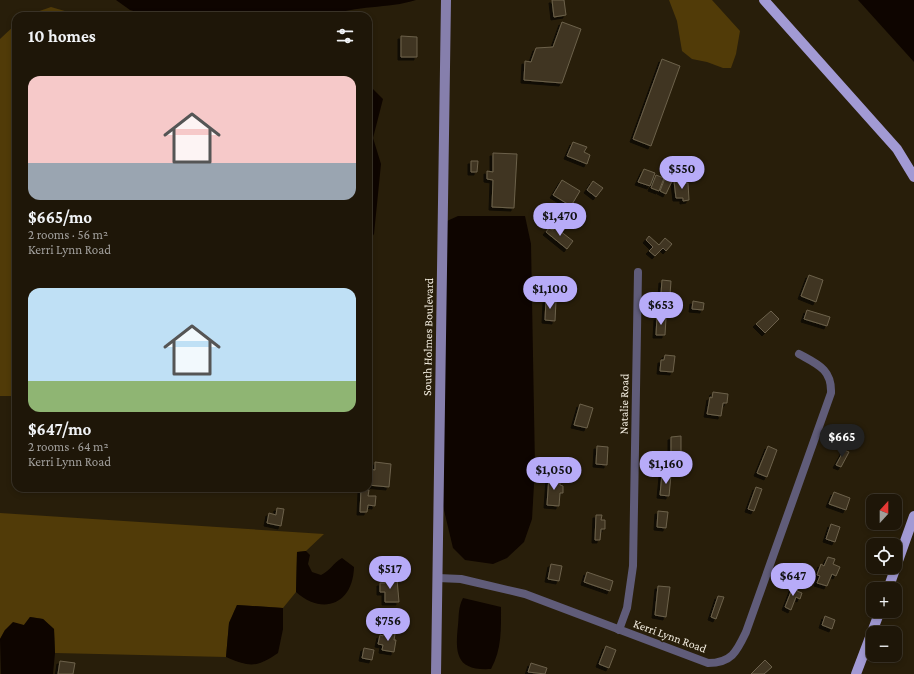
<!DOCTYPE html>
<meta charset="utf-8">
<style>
:root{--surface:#1e1608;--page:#261f12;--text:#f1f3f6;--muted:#a19f9c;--line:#3c3529;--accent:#b7abf8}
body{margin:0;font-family:"Crimson Pro",serif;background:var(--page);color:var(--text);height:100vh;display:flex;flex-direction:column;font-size:15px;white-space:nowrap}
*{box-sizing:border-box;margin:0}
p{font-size:13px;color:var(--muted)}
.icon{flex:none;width:22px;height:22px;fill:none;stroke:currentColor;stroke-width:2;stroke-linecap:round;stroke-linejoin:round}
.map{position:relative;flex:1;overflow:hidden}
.details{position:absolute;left:12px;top:12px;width:360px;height:480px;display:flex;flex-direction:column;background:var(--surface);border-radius:12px;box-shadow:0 2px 6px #0003,0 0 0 1px var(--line)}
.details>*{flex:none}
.needle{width:26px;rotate:21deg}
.buttons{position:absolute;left:866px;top:494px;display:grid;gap:8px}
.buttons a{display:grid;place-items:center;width:36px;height:36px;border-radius:8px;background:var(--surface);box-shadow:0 2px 6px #0003,0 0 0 1px var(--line);font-size:20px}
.price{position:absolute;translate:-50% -34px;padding:0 9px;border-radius:14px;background:var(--accent);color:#111;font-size:13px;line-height:26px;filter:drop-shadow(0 1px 2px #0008)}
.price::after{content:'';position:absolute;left:50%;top:24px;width:12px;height:9px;margin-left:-6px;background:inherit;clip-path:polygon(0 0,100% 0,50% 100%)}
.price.selected{background:#222;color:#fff}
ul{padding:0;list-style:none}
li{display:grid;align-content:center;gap:8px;height:212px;padding:0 16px}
li span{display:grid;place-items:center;height:124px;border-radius:12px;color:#555}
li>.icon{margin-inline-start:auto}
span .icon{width:72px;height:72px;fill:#fffc;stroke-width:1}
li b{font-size:17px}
h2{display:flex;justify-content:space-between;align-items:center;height:48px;padding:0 16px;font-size:17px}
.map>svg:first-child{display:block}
</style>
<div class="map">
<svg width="914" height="674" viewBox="0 0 914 674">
<defs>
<filter id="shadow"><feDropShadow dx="-3" dy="3" stdDeviation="0" flood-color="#0009"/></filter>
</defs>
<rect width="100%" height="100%" fill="#281e0a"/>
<g fill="#513b08">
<polygon points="669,0 712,0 740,31 736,54 731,68 723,68 707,62 692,59 682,51 677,21"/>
<polygon points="51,7 75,14 77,16 25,16"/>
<polygon points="16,24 16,396 0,396 0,39"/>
<polygon points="0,513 324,534 306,551 297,552 296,592 283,608 237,605 229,623 226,657 55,653 54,629 43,619 30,617 24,625 5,630 0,639"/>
</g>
<g fill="#0e0500">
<path d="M116,0H416C388,9 355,5 329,16H150L130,10Z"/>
<polygon points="858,0 914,0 914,62"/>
<polygon points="373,89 383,99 373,138 381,164 374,234 368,243 368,90"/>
<polygon points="458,216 525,216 531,244 535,467 532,519 524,542 507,558 493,564 465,560 453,548 443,506 447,221"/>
<path d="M306,551L310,555L308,564L312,572L321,575C330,571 333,563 342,558L354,567C353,604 323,616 296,592L297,552Z"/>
<path d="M463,598L501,607C501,629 502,649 491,669C456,671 455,654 458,625C459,615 458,608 463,598Z"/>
<path d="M237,605L283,608V629L278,653C256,668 250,667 226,657L229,623Z"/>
<polygon points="30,617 43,619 54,629 55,653 53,674 1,674 0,639 5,630 13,622 24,625"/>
</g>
<g fill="#403622" stroke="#6c614b" filter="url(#shadow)">
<polygon points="552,0 564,0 566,15 554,17"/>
<polygon points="562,22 581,29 562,83 524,80 525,61 531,62 536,48 553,47"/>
<polygon points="401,36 417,37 417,57 401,57"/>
<polygon points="662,59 680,66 651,146 633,139"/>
<polygon points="573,142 587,147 584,152 590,155 587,164 567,156"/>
<polygon points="493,153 517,154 514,208 492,207 493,180 487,179 487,171 493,172"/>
<polygon points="471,161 478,161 477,172 471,172"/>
<polygon points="644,169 655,173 650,186 638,182"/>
<polygon points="656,175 664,178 659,191 651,188"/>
<polygon points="665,178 672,181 666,194 660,191"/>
<polygon points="562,180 580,191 571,206 553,195"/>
<polygon points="681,180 681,184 688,183 689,200 683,201 683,198 676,198 674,181"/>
<polygon points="593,181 603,188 596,197 587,190"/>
<polygon points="555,227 573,241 567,249 546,232 549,228 553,230"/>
<polygon points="649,236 659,245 665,238 672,244 666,251 663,248 655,256 649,251 653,247 646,240"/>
<polygon points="809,275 823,280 816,302 801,296"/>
<polygon points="662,280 671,281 670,295 668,295 667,307 655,306 656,294 661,294"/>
<polygon points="546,300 556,301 555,321 545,320"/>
<polygon points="693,301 704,303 703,310 692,309"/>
<polygon points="807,310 830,317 827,326 804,319"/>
<polygon points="771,311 779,319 765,333 756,324"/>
<polygon points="657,317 666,318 665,335 656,335"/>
<polygon points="665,355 675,356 673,372 660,371 661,360 664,360"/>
<polygon points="713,392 728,394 727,403 723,403 721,416 707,414 710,397 712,398"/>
<polygon points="580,404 593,408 587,428 574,425"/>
<polygon points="681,436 681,453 671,454 671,437"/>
<polygon points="597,446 608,447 607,465 596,464"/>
<polygon points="768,446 777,450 767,477 757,473"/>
<polygon points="844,450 849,452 841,467 836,465"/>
<polygon points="375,462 391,464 389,487 368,485 368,469 375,470"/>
<polygon points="662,474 671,475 669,496 660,495"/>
<polygon points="549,476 560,477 560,485 563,486 563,493 560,493 559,506 547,505"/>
<polygon points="756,487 762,489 754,511 748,509"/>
<polygon points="361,490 369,490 368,496 376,496 375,506 368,505 367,512 360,512"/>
<polygon points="834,492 850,498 846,510 829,504"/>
<polygon points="277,508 284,509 281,526 267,523 269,513 276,515"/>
<polygon points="658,511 668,512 666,528 657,527"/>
<polygon points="596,515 602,515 601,520 605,520 605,529 601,529 600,540 595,540"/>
<polygon points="831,524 840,527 835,542 826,539"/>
<polygon points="828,557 835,559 833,564 840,567 836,576 832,574 827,586 817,583 820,576 817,575 821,564 824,566"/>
<polygon points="551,564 562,566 559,581 548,579"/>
<polygon points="587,572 613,581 610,591 584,582"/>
<polygon points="385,578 397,579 399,602 385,602 385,592 380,592 380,583 385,583"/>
<polygon points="794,584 799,586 797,591 802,593 800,599 796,597 791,610 785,607"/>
<polygon points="658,586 670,587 666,617 655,615"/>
<polygon points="718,596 724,597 716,619 711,617"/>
<polygon points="825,616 835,620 832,629 822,625"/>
<polygon points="384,632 395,634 394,640 396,640 394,652 382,650 383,645 378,644 380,635 383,636"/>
<polygon points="606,646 616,650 609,668 599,664"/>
<polygon points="364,648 374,650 372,660 362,658"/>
<polygon points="765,660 772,667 764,674 751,674"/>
<polygon points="60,661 75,663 73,674 58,674"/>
<polygon points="531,663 547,668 545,674 528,672"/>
</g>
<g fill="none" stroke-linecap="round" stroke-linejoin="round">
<g stroke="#605c79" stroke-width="8">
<path d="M438,578L461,579L525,594L708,663C732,663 737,651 746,632L831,393C832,369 817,364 799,354"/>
<polyline points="619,630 627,608 633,566 638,272"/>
</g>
<polyline stroke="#867fac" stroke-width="10" points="436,674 446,0"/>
<g stroke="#a29ad4" stroke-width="10">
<polyline points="764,0 897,149 914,177"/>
<polyline points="888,589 914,516"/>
<polyline points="856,674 880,611"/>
</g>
</g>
<g text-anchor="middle" stroke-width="3.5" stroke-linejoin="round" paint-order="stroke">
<g font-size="12" fill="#f2ecdf" stroke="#281e0a">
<text transform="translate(428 337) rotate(-89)" y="4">South Holmes Boulevard</text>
<text transform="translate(624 404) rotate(-89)" y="4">Natalie Road</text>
<text transform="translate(670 636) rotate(20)" y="4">Kerri Lynn Road</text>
</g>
</g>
</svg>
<div class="buttons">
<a><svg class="needle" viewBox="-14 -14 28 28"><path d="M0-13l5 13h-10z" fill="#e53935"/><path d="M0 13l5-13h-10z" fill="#a19f9c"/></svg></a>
<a><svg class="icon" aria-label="locate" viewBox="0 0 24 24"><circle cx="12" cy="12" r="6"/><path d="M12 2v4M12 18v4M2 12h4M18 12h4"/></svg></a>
<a>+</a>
<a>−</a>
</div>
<b class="price" style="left:682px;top:190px">$550</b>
<b class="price" style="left:560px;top:237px">$1,470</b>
<b class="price" style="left:550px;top:310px">$1,100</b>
<b class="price" style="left:661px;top:326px">$653</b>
<b class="price selected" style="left:842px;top:458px">$665</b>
<b class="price" style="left:666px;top:485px">$1,160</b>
<b class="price" style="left:554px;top:491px">$1,050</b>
<b class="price" style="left:390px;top:590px">$517</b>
<b class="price" style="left:793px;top:597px">$647</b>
<b class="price" style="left:388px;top:642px">$756</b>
<section class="details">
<h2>10 homes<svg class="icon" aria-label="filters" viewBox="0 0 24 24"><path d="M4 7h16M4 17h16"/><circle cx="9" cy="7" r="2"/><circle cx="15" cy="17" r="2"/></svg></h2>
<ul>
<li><span style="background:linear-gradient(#f6c9c9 70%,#9aa5b1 0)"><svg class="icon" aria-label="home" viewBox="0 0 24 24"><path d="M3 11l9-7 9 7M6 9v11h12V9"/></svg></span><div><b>$665/mo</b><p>2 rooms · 56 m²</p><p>Kerri Lynn Road</p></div></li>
<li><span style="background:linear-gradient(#bfe0f5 75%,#8fb573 0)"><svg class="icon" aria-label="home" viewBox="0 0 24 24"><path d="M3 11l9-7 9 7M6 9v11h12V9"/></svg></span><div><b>$647/mo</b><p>2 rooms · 64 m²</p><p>Kerri Lynn Road</p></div></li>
</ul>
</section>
</div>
